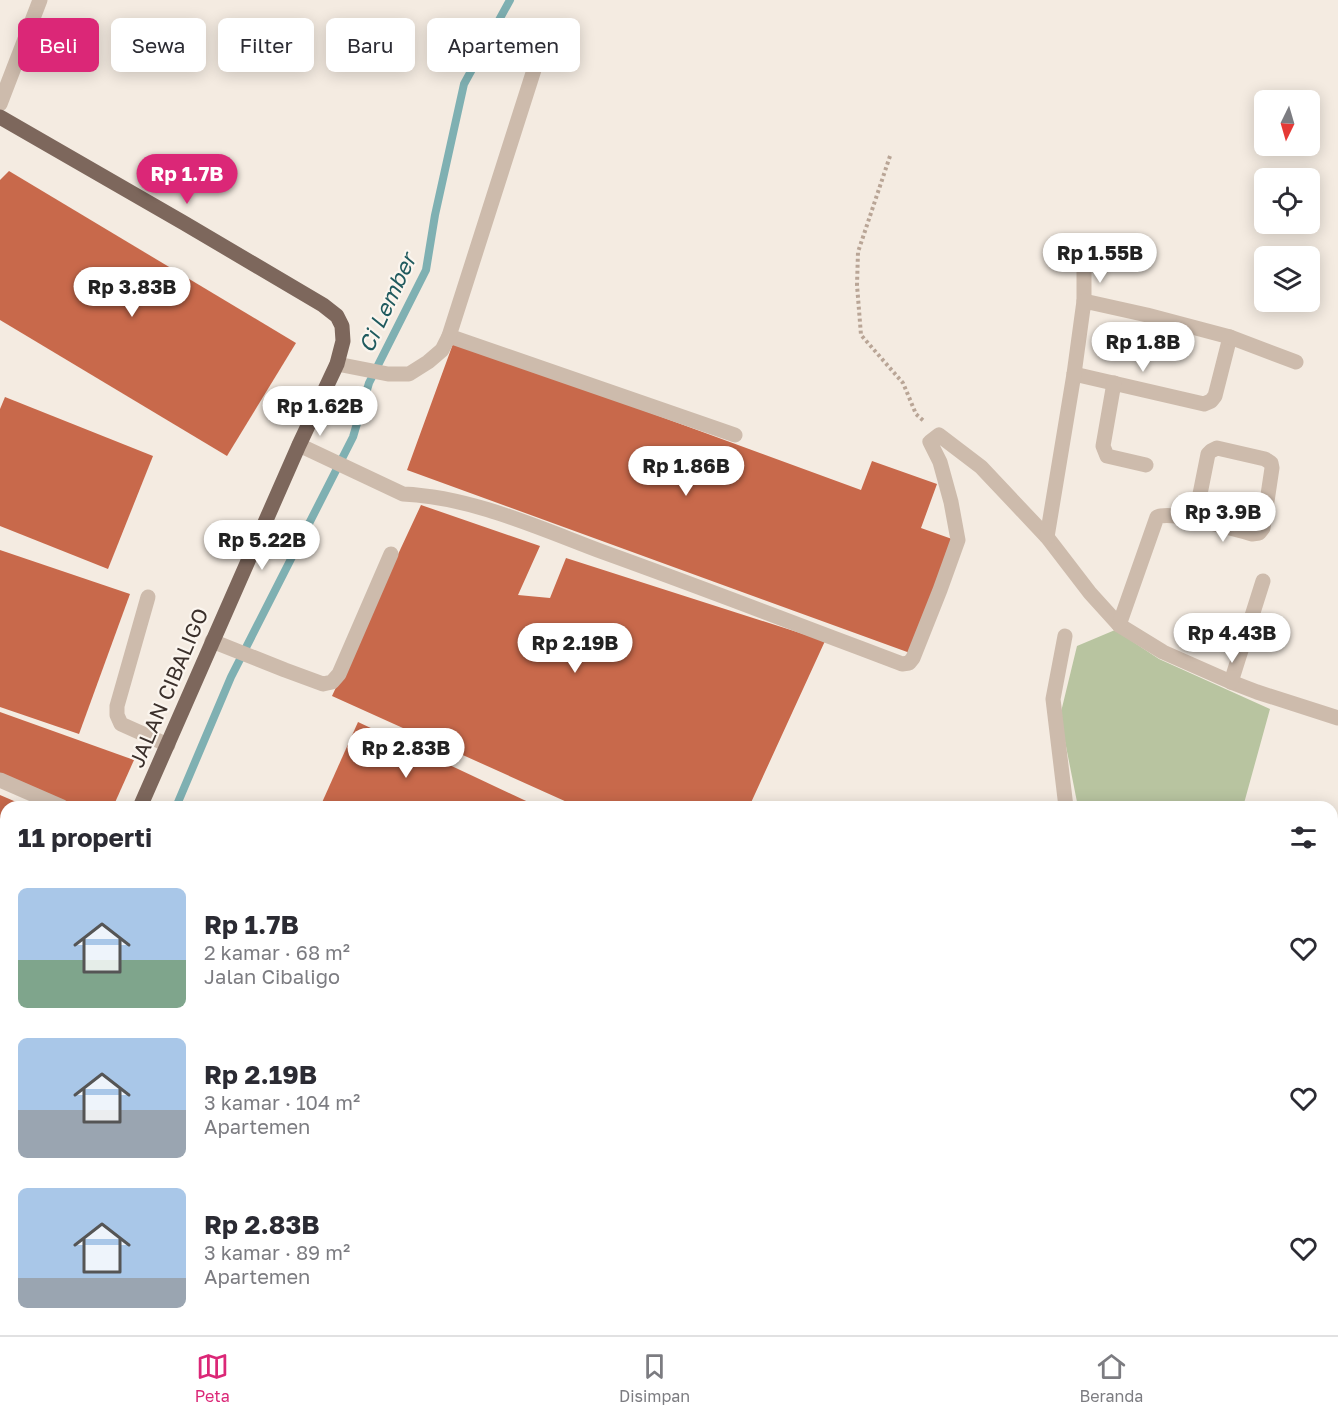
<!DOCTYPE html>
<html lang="id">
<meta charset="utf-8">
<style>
:root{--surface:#fff;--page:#f7f7f7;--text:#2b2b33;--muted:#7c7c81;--line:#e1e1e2;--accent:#db2777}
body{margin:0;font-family:"Golos Text",sans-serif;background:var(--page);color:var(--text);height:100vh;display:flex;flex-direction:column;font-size:22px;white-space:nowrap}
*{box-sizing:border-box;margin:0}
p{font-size:20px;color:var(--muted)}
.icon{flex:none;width:33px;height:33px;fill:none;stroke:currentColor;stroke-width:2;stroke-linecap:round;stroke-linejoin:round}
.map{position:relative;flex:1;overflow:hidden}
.drawer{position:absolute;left:0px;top:801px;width:1338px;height:534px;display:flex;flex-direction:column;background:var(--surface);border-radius:18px 18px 0 0;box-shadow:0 3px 15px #0003}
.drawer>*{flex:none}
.guide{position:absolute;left:18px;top:18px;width:600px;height:54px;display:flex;gap:12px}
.needle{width:39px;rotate:185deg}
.tools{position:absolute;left:1254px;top:90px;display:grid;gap:12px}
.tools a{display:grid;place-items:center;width:66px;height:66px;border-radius:9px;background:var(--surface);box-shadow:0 3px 15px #0003;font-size:30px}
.price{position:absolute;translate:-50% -51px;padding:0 14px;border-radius:21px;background:#fff;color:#222;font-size:20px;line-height:39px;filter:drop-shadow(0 2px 3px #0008)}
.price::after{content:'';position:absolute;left:50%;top:36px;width:18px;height:14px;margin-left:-9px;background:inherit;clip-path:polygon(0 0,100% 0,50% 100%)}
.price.on{background:var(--accent);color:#fff}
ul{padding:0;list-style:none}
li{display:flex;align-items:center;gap:18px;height:150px;padding:0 18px}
li span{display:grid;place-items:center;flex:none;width:168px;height:120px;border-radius:9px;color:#555}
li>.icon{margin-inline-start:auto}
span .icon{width:72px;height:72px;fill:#fffc;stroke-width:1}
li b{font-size:26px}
h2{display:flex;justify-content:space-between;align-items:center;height:72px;padding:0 18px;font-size:26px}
.tag{padding:0 21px;border-radius:9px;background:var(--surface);box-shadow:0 3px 15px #0003;font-size:21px;line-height:54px}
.tag.on{background:var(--accent);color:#fff}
.tab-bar{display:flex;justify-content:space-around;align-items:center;height:84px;border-top:2px solid var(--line);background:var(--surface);font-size:16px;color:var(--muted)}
.tab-bar a{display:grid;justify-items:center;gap:3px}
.tab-bar .on{color:var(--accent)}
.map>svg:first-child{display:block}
</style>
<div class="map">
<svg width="1338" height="1335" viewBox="0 0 1338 1335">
<rect width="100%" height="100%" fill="#f4ebe1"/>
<polygon fill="#b8c4a0" points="1115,630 1159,659 1270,709 1243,807 1078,807 1060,716 1077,646"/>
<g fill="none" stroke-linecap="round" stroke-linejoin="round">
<g stroke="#7fb0b2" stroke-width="8">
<polyline points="176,807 231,677 353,437 369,383 426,270 435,215 464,84 510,0"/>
<polyline points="8,1335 11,1329"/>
</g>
</g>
<g fill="#c8694b">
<polygon points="9,171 296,343 227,456 0,320 0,180"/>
<polygon points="454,341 861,490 872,461 937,484 921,528 952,539 910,653 407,470"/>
<polygon points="5,397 153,456 108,569 0,526 0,409"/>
<polygon points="421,505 540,546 518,595 550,598 566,558 825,641 749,807 578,807 332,696"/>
<polygon points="0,550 130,594 79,734 0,707"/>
<polygon points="0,712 134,760 113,807 77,807 0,773"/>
<polygon points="358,722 539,807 320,807"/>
<polygon points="0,795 28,807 6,807 6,901 0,898"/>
<polygon points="0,915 6,917 6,971 0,985"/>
<polygon points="0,1182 6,1184 6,1217 0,1214"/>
<polygon points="0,1218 6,1220 6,1257 0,1255"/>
<polygon points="152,1329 574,1329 585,1335 149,1335"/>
<polygon points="595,1329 1033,1329 1030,1335 606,1335"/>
</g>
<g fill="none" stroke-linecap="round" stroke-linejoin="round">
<polyline stroke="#cfc6bd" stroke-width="15" stroke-dasharray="15 8" stroke-linecap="butt" points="224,1329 236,1335"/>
<polyline stroke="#b9a596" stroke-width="4" stroke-dasharray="3 3" stroke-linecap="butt" points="890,156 858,252 857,285 861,335 903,383 916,414 925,422"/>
<g stroke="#cdbbac" stroke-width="15">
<polyline points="0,104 40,0"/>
<polyline points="1084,301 1084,267"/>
<polyline points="449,336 735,435"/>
<polyline points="337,364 388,374 409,374 428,362 442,350 449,336 548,26"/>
<polyline points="1074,374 1204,404 1211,401 1215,396 1230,337"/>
<polyline points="1114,383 1103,446 1107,456 1146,465"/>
<path d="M299,445L403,494C472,497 539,528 603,552C703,588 802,626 902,664L909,663L913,658L940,590L958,540L951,502L940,462L930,442L939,435L981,467L1047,537L1090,593L1119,625L1163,652L1231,682L1257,692L1338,718"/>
<polyline points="1047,537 1074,374 1084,301 1147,315 1230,337 1296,362"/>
<polyline points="148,597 117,706 117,715 121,724 168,745"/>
<path d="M1119,625L1157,517C1173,510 1233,529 1252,534L1259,533L1263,528L1272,468L1271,463L1265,459L1217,448L1211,451L1208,454L1195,519"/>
<polyline points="1065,636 1053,699 1066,807"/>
<polyline points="212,641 285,670 323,684 332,682 339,674 391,554"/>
<polyline points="1231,682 1263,581"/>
<polyline points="0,780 62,807"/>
<polyline points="0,1050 6,1053"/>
<polyline points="0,1075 6,1078"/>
<polyline points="0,1264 6,1263"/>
<polyline points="116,1335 119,1329"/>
<polyline points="1227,1335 1231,1329"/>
</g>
<g stroke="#7d675c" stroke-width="15">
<polyline points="0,117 184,223 323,305 337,316 342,326 343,341 337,364 299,445 140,807"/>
<polyline points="0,1125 6,1110"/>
</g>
</g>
<g text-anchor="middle" stroke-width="4.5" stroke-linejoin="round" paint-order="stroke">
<g font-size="21" fill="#3b302b" stroke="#fbf5ee">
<text transform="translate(169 688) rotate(-67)" y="7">JALAN CIBALIGO</text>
</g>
<g font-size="22" font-style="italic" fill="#1f5a5e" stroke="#fbf5ee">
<text transform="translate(387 303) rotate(-65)" y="8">Ci Lember</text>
</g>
</g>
</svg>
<div class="tools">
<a><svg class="needle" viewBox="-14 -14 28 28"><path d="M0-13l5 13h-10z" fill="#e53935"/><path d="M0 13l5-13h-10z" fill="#7c7c81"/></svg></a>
<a><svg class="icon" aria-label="locate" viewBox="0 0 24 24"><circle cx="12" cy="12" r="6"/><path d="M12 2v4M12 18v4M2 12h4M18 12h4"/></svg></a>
<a><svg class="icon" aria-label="layers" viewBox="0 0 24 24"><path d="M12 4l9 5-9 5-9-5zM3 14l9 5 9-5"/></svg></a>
</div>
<b class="price on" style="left:187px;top:205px">Rp 1.7B</b>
<b class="price" style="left:1100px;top:284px">Rp 1.55B</b>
<b class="price" style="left:132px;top:318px">Rp 3.83B</b>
<b class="price" style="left:1143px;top:373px">Rp 1.8B</b>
<b class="price" style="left:320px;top:437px">Rp 1.62B</b>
<b class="price" style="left:686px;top:497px">Rp 1.86B</b>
<b class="price" style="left:1223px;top:543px">Rp 3.9B</b>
<b class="price" style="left:262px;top:571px">Rp 5.22B</b>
<b class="price" style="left:1232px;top:664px">Rp 4.43B</b>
<b class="price" style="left:575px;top:674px">Rp 2.19B</b>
<b class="price" style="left:406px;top:779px">Rp 2.83B</b>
<div class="guide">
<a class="tag on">Beli</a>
<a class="tag">Sewa</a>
<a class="tag">Filter</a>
<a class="tag">Baru</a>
<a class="tag">Apartemen</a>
</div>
<section class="drawer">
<h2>11 properti<svg class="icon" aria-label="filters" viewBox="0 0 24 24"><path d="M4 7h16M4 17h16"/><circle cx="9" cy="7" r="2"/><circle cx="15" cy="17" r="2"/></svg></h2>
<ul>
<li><span style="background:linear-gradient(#a9c7e8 60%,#7fa58c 0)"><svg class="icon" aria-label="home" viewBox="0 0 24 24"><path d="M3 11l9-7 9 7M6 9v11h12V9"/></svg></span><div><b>Rp 1.7B</b><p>2 kamar · 68 m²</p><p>Jalan Cibaligo</p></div><svg class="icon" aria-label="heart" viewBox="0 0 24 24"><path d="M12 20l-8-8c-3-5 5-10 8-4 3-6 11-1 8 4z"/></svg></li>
<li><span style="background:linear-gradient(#a9c7e8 60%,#9aa5b1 0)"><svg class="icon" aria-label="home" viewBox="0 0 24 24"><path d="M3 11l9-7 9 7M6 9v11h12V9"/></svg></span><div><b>Rp 2.19B</b><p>3 kamar · 104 m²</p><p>Apartemen</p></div><svg class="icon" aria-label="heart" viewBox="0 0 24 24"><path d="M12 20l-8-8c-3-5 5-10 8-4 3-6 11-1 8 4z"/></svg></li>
<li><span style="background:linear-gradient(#a9c7e8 75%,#9aa5b1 0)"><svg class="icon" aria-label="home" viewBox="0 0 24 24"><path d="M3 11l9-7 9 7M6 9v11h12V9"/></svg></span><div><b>Rp 2.83B</b><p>3 kamar · 89 m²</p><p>Apartemen</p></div><svg class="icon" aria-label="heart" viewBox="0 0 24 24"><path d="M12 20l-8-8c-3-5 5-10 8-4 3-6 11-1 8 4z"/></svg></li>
</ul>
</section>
</div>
<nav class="tab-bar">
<a class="on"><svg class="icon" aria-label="map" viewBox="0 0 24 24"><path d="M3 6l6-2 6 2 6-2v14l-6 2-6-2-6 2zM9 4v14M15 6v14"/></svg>Peta</a>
<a><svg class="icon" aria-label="saved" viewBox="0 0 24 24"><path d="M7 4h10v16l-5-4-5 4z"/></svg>Disimpan</a>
<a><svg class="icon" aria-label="home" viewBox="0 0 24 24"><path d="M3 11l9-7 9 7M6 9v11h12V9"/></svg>Beranda</a>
</nav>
